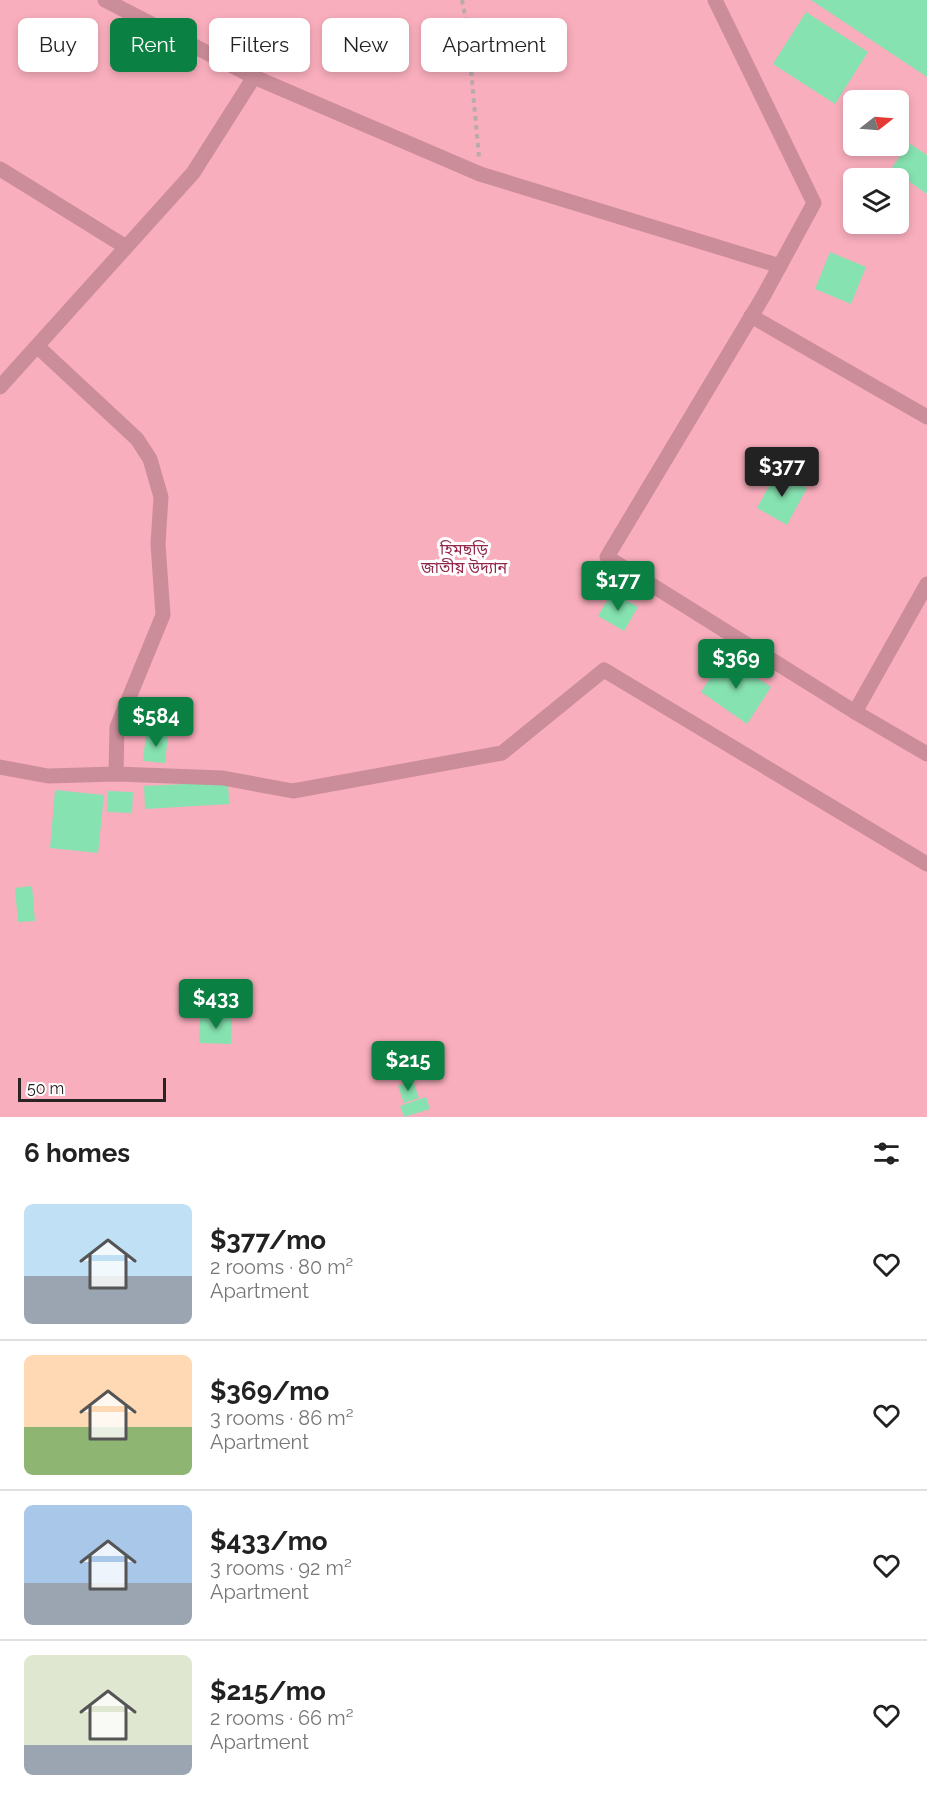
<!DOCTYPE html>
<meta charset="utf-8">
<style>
:root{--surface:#fff;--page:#f6f6f6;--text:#222;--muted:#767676;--line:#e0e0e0;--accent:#0b8043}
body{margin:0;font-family:Raleway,"Noto Sans Bengali",sans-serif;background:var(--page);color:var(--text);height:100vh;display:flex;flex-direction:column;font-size:22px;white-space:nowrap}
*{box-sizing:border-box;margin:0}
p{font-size:20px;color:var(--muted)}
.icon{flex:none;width:33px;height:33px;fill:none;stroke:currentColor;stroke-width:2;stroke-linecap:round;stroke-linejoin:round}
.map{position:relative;height:1117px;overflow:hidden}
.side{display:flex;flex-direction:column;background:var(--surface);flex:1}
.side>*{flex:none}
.banner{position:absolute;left:18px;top:18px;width:600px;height:54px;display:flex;gap:12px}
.needle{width:39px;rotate:73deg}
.buttons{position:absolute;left:843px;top:90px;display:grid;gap:12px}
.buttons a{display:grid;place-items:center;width:66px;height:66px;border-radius:9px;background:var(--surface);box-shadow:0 3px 9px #0003;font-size:30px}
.scale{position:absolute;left:18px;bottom:15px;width:148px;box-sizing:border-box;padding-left:6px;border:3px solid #2a2324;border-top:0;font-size:16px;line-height:21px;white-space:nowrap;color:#2a2324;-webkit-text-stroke:4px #fff;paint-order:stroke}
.price{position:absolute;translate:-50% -51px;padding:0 14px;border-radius:6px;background:var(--accent);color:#fff;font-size:20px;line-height:39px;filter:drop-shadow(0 2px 3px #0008)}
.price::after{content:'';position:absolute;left:50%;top:36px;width:18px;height:14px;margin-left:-9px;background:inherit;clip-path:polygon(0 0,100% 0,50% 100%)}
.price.current{background:#222;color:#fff}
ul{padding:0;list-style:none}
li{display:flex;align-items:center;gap:18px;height:150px;padding:0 24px}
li+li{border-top:2px solid var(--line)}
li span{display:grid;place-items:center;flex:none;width:168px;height:120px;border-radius:9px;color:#555}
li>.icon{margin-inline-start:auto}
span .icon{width:72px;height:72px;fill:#fffc;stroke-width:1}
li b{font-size:26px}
h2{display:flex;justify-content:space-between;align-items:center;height:72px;padding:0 24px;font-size:26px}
.tag{padding:0 21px;border-radius:9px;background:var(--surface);box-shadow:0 3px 9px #0003;font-size:21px;line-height:54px}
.tag.current{background:var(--accent);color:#fff}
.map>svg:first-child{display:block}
</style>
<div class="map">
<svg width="927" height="1117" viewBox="0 0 927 1117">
<rect width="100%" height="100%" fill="#f9e6ea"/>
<path fill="#f9aebd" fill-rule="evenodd" d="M0,0H927V1117H0ZM854,100H898V146H854ZM854,178H898V224H854Z"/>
<g fill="#86e2b0">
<polygon points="811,0 927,0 927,77"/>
<polygon points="806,12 868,52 835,104 773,64"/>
<polygon points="909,143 927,155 927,194 891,169"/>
<polygon points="830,252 866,267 851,304 815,289"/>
<polygon points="777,471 807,488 787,525 757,508"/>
<polygon points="612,592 638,607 624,631 598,616"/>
<polygon points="724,656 771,687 747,724 701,692"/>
<polygon points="146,733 168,735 165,763 143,761"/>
<polygon points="228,782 229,804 145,809 144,786"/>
<polygon points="55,790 104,795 98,853 50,848"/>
<polygon points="108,791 133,792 132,813 107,812"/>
<polygon points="32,886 35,921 18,922 15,888"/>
<polygon points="200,1016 232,1017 231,1044 199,1043"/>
<polygon points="413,1081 419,1098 404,1103 398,1086"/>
<polygon points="426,1097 430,1109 404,1117 400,1106"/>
</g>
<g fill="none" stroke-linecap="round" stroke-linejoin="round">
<polyline stroke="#b9aaad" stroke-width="4" stroke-dasharray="4.5 4.5" stroke-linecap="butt" points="462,0 467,26 479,157"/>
<g stroke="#cc8d9a" stroke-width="15">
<polyline points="105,0 254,77"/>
<polyline points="715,0 814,203 764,295 607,557 855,712 927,754"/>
<polyline points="0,169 126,247"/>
<polyline points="751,316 927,417"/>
<polyline points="37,346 137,439 150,459 161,497 158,544 163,615 117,727 116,774"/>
<polyline points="0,387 193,173 254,77 480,174 780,266"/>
<polyline points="855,712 927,584"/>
<polyline points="0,767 48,776 116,774 223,778 293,791 502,753 604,670 927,864"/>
</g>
</g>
<g text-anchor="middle" stroke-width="6" stroke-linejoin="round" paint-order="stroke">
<g font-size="16" fill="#92274a" stroke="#fff">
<text x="464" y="555">হিমছড়ি<tspan x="464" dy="18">জাতীয় উদ্যান</tspan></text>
</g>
</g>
</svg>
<div class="buttons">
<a><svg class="needle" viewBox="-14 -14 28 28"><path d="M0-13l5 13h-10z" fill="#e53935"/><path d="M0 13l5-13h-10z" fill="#767676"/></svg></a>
<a><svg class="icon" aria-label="layers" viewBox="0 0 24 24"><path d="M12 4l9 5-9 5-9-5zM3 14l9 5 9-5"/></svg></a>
</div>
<div class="scale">50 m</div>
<b class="price current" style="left:782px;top:498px">$377</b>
<b class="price" style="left:618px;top:612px">$177</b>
<b class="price" style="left:736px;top:690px">$369</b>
<b class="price" style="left:156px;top:748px">$584</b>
<b class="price" style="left:216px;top:1030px">$433</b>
<b class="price" style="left:408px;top:1092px">$215</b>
<div class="banner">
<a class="tag">Buy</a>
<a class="tag current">Rent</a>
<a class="tag">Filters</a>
<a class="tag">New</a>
<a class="tag">Apartment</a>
</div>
</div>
<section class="side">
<h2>6 homes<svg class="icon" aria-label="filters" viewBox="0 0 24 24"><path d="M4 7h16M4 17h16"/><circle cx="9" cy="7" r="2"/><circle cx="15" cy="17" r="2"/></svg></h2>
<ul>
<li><span style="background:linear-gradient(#bfe0f5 60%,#9aa5b1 0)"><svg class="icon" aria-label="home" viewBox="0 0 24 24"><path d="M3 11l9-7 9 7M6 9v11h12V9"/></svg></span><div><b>$377/mo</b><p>2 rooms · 80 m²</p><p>Apartment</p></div><svg class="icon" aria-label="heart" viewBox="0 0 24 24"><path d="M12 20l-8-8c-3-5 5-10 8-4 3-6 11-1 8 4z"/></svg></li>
<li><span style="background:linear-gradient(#ffd9b3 60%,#8fb573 0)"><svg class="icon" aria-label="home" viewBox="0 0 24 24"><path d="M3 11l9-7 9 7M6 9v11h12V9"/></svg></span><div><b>$369/mo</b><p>3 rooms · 86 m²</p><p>Apartment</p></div><svg class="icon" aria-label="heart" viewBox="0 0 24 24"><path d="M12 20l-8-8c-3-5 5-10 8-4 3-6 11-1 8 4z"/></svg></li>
<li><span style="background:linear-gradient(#a9c7e8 65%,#9aa5b1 0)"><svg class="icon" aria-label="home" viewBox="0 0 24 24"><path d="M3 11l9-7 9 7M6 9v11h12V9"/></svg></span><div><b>$433/mo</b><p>3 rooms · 92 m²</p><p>Apartment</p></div><svg class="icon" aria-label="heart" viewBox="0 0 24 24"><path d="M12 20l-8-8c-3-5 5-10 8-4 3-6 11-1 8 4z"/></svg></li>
<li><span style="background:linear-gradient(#dfe7d0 75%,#9aa5b1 0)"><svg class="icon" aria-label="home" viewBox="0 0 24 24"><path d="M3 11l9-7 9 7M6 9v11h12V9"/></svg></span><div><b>$215/mo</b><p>2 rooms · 66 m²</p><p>Apartment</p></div><svg class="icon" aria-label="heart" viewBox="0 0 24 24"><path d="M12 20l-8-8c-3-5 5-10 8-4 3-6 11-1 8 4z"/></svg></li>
</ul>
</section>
